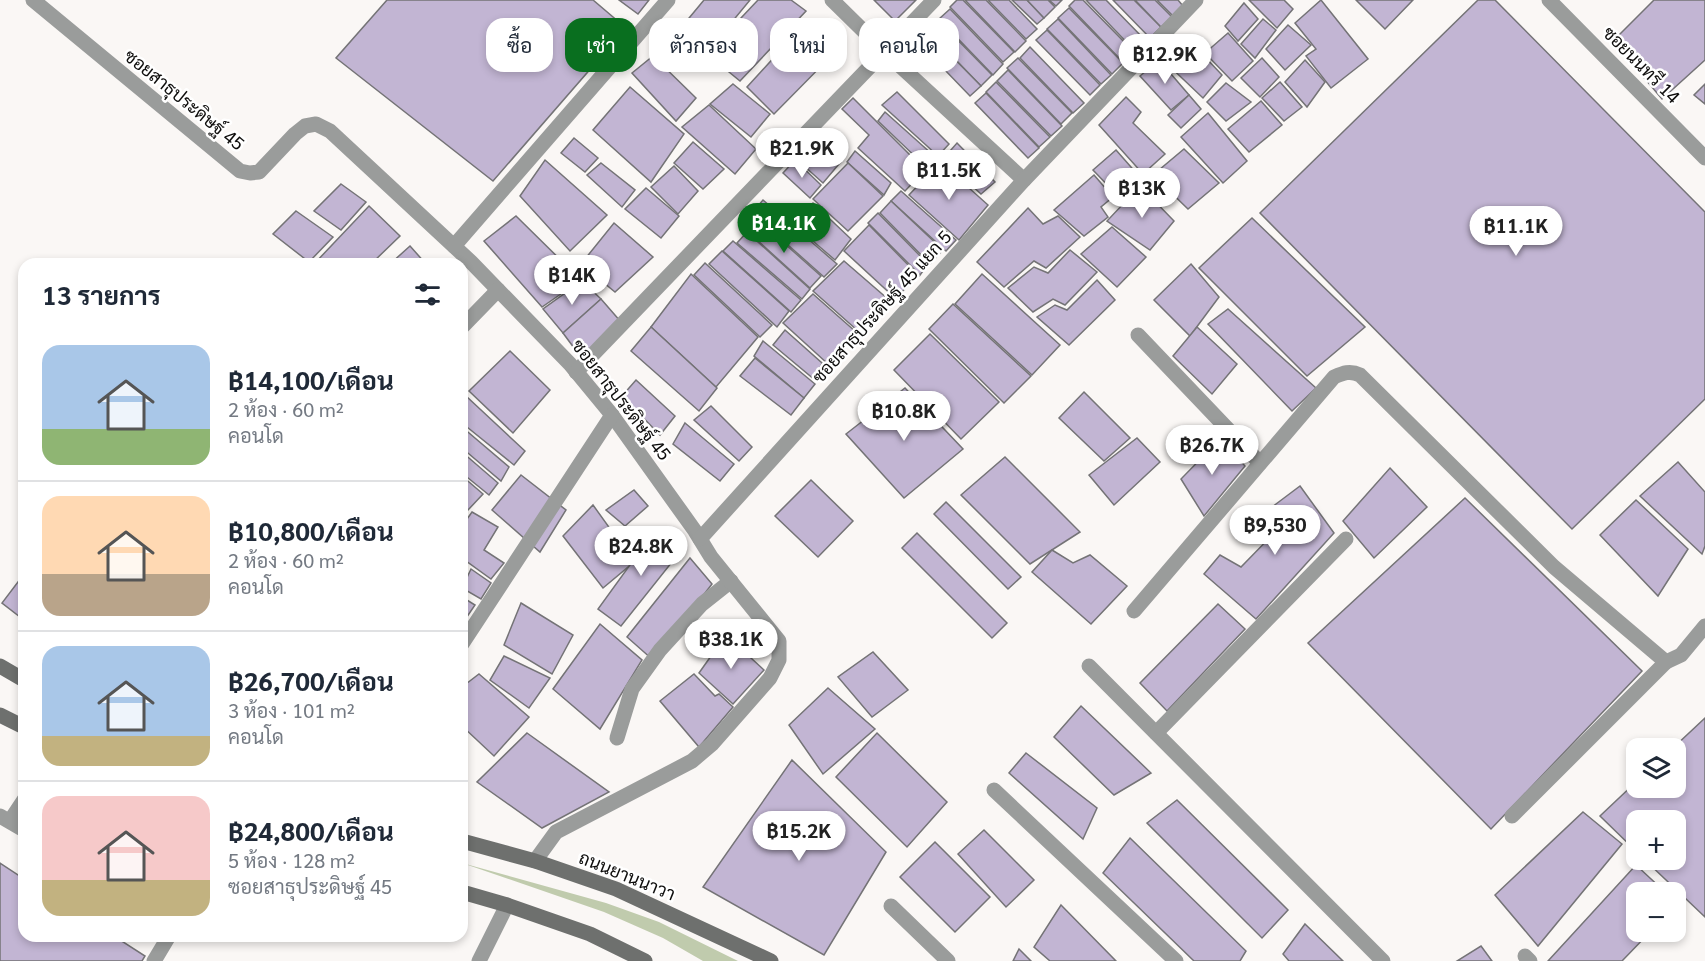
<!DOCTYPE html>
<html lang="th">
<meta charset="utf-8">
<style>
:root{--surface:#fff;--page:#f6f6f7;--text:#1f2937;--muted:#747a83;--line:#e0e1e3;--accent:#096f1f}
body{margin:0;font-family:Georgia,Sarabun,serif;background:var(--page);color:var(--text);height:100vh;display:flex;flex-direction:column;font-size:22px;white-space:nowrap}
*{box-sizing:border-box;margin:0}
p{font-size:20px;color:var(--muted)}
.icon{flex:none;width:33px;height:33px;fill:none;stroke:currentColor;stroke-width:2;stroke-linecap:round;stroke-linejoin:round}
.map{position:relative;flex:1;overflow:hidden}
.drawer{position:absolute;left:18px;top:258px;width:450px;height:684px;display:flex;flex-direction:column;background:var(--surface);border-radius:18px;box-shadow:0 3px 9px #0003}
.drawer>*{flex:none}
.guide{position:absolute;left:486px;top:18px;width:570px;height:54px;display:flex;gap:12px}
.tools{position:absolute;left:1626px;top:738px;display:grid;gap:12px}
.tools a{display:grid;place-items:center;width:60px;height:60px;border-radius:12px;background:var(--surface);box-shadow:0 3px 9px #0003;font-size:30px}
.price{position:absolute;translate:-50% -51px;padding:0 14px;border-radius:21px;background:#fff;color:#222;font-size:20px;line-height:39px;filter:drop-shadow(0 2px 3px #0008)}
.price::after{content:'';position:absolute;left:50%;top:36px;width:18px;height:14px;margin-left:-9px;background:inherit;clip-path:polygon(0 0,100% 0,50% 100%)}
.price.active{background:var(--accent);color:#fff}
ul{padding:0;list-style:none}
li{display:flex;align-items:center;gap:18px;height:150px;padding:0 24px}
li+li{border-top:2px solid var(--line)}
li span{display:grid;place-items:center;flex:none;width:168px;height:120px;border-radius:18px;color:#555}
li>.icon{margin-inline-start:auto}
span .icon{width:72px;height:72px;fill:#fffc;stroke-width:1}
li b{font-size:26px}
h2{display:flex;justify-content:space-between;align-items:center;height:72px;padding:0 24px;font-size:26px}
.chip{padding:0 21px;border-radius:18px;background:var(--surface);box-shadow:0 3px 9px #0003;font-size:21px;line-height:54px}
.chip.active{background:var(--accent);color:#fff}
.map>svg:first-child{display:block}
</style>
<div class="map">
<svg width="1705" height="961" viewBox="0 0 1705 961">
<rect width="100%" height="100%" fill="#faf7f5"/>
<polygon fill="#c0cbad" points="462,863 606,903 659,922 738,961 703,961 663,938 604,912"/>
<g fill="#c2b5d3" stroke="#747376" stroke-width="1.5">
<polygon points="387,0 593,0 626,28 493,181 336,58"/>
<polygon points="619,0 649,0 638,14"/>
<polygon points="704,0 750,0 708,51 680,29"/>
<polygon points="758,0 791,0 806,11 740,81 707,54"/>
<polygon points="874,0 916,0 895,21"/>
<polygon points="957,0 963,0 1014,52 1003,62 950,7"/>
<polygon points="965,0 986,0 1026,41 1015,52"/>
<polygon points="988,0 1009,0 1037,29 1026,39"/>
<polygon points="1012,0 1027,0 1044,18 1037,24"/>
<polygon points="1027,0 1048,0 1055,7 1044,18"/>
<polygon points="1049,0 1062,0 1056,6"/>
<polygon points="1075,0 1083,0 1133,51 1122,61 1069,6"/>
<polygon points="1086,0 1106,0 1145,40 1135,51"/>
<polygon points="1113,0 1134,0 1161,27 1150,38"/>
<polygon points="1135,0 1155,0 1172,17 1161,27"/>
<polygon points="1157,0 1178,0 1183,6 1173,16"/>
<polygon points="1249,0 1284,0 1293,9 1277,28"/>
<polygon points="1321,0 1368,59 1331,88 1306,56 1316,49 1295,23"/>
<polygon points="1356,0 1413,0 1385,29"/>
<polygon points="1478,0 1495,0 1705,212 1705,399 1572,529 1260,213"/>
<polygon points="1654,0 1705,0 1705,60 1662,99 1613,41"/>
<polygon points="1244,3 1258,19 1238,41 1225,26"/>
<polygon points="1069,8 1123,63 1112,74 1058,18"/>
<polygon points="950,9 1003,64 993,75 939,19"/>
<polygon points="1058,19 1111,75 1101,84 1047,29"/>
<polygon points="1263,19 1276,30 1255,58 1241,44"/>
<polygon points="938,20 992,75 981,86 927,30"/>
<polygon points="1288,25 1311,45 1285,70 1266,49"/>
<polygon points="800,29 813,43 831,34 845,42 774,114 747,87"/>
<polygon points="1047,30 1100,85 1090,95 1036,40"/>
<polygon points="927,31 981,86 970,96 917,41"/>
<polygon points="1228,33 1253,61 1232,81 1205,53"/>
<polygon points="1186,37 1222,75 1203,98 1164,61"/>
<polygon points="1030,47 1084,103 1073,113 1020,58"/>
<polygon points="653,56 696,98 676,121 632,73"/>
<polygon points="1018,58 1072,113 1061,124 1007,68"/>
<polygon points="1262,58 1279,77 1260,97 1241,78"/>
<polygon points="1159,60 1189,95 1171,110 1140,76"/>
<polygon points="1305,60 1325,82 1307,107 1285,82"/>
<polygon points="1008,70 1062,126 1051,136 997,81"/>
<polygon points="996,82 1050,137 1039,147 986,92"/>
<polygon points="1280,82 1302,107 1284,121 1262,98"/>
<polygon points="1226,83 1251,102 1226,121 1207,102"/>
<polygon points="733,84 770,114 751,137 710,104"/>
<polygon points="1705,84 1705,104 1694,95"/>
<polygon points="630,87 684,134 651,182 593,130"/>
<polygon points="897,92 949,144 938,156 882,105"/>
<polygon points="986,93 1039,148 1028,158 975,103"/>
<polygon points="1189,95 1201,109 1181,128 1168,115"/>
<polygon points="1126,97 1141,112 1133,123 1165,154 1143,174 1099,125"/>
<polygon points="853,98 925,170 905,191 858,148 869,135 842,109"/>
<polygon points="1261,101 1282,125 1249,152 1228,129"/>
<polygon points="709,105 756,149 735,174 682,127"/>
<polygon points="885,112 933,155 924,165 878,121"/>
<polygon points="1208,113 1247,161 1223,183 1181,137"/>
<polygon points="815,133 844,158 823,183 793,156"/>
<polygon points="574,138 598,158 585,172 561,153"/>
<polygon points="693,142 724,169 703,189 674,163"/>
<polygon points="957,143 995,182 981,194 943,159"/>
<polygon points="1184,149 1219,183 1188,209 1153,175"/>
<polygon points="1116,150 1138,175 1117,195 1093,170"/>
<polygon points="855,151 891,183 884,195 847,162"/>
<polygon points="545,160 607,215 570,251 520,196"/>
<polygon points="795,160 821,185 810,198 783,173"/>
<polygon points="940,162 988,205 959,240 909,195"/>
<polygon points="601,163 635,190 622,207 587,175"/>
<polygon points="848,163 883,196 848,231 813,199"/>
<polygon points="674,166 698,191 678,214 651,187"/>
<polygon points="1094,175 1113,197 1101,207 1108,217 1084,236 1054,210"/>
<polygon points="341,184 366,202 341,230 314,211"/>
<polygon points="1140,186 1174,221 1150,250 1107,221"/>
<polygon points="646,188 679,216 661,238 625,209"/>
<polygon points="901,191 956,240 946,251 891,201"/>
<polygon points="763,200 837,264 824,277 752,213"/>
<polygon points="891,201 943,250 930,264 880,213"/>
<polygon points="813,203 851,239 835,260 793,224"/>
<polygon points="369,206 400,236 371,264 314,264"/>
<polygon points="1028,208 1043,224 1058,216 1080,237 1046,268 1034,261 1004,287 977,262"/>
<polygon points="296,211 333,237 309,262 273,234"/>
<polygon points="878,213 928,264 920,275 868,223"/>
<polygon points="516,216 581,280 542,307 484,241"/>
<polygon points="1252,218 1365,327 1307,376 1199,268"/>
<polygon points="757,219 821,276 810,288 747,231"/>
<polygon points="614,223 653,257 615,292 581,264"/>
<polygon points="869,225 919,276 895,298 844,251"/>
<polygon points="1112,227 1146,257 1117,287 1081,254"/>
<polygon points="747,232 810,289 802,299 737,243"/>
<polygon points="733,241 801,300 791,312 723,251"/>
<polygon points="410,246 426,264 390,264"/>
<polygon points="1070,250 1097,272 1065,305 1053,299 1033,312 1008,288 1034,267 1048,273"/>
<polygon points="722,251 789,311 777,327 709,264"/>
<polygon points="844,261 889,300 858,331 813,291"/>
<polygon points="705,263 772,325 760,337 694,275"/>
<polygon points="1191,264 1219,297 1190,336 1154,300"/>
<polygon points="691,274 758,337 716,387 651,327"/>
<polygon points="982,274 1060,345 1032,375 955,304"/>
<polygon points="1097,280 1115,300 1069,345 1037,317 1055,305 1067,310"/>
<polygon points="582,281 601,299 563,333 543,309"/>
<polygon points="813,294 856,332 828,364 783,323"/>
<polygon points="601,299 621,322 583,360 563,333"/>
<polygon points="953,304 1031,376 1004,403 929,329"/>
<polygon points="1228,309 1316,388 1292,411 1208,324"/>
<polygon points="651,327 717,388 699,411 631,351"/>
<polygon points="1197,327 1237,364 1212,394 1173,356"/>
<polygon points="785,330 822,363 815,380 773,345"/>
<polygon points="930,334 999,402 961,439 894,370"/>
<polygon points="763,341 815,384 804,398 754,356"/>
<polygon points="510,351 550,390 513,433 469,391"/>
<polygon points="755,358 804,398 791,415 740,376"/>
<polygon points="636,380 675,416 660,435 622,396"/>
<polygon points="905,388 963,449 904,498 846,434"/>
<polygon points="1084,392 1130,438 1104,461 1059,418"/>
<polygon points="466,396 525,451 514,465 462,423 462,401"/>
<polygon points="711,406 752,447 739,461 694,420"/>
<polygon points="685,423 734,464 720,481 673,444"/>
<polygon points="462,427 509,467 501,481 462,448"/>
<polygon points="1137,438 1160,462 1114,505 1089,475"/>
<polygon points="1220,439 1245,466 1204,516 1181,479"/>
<polygon points="462,452 498,483 489,495 462,473"/>
<polygon points="1005,457 1080,532 1030,564 961,495"/>
<polygon points="1678,462 1705,492 1705,546 1702,554 1640,496"/>
<polygon points="1390,468 1427,507 1374,558 1343,521"/>
<polygon points="521,475 566,510 540,552 492,510"/>
<polygon points="462,476 483,494 468,510 462,504"/>
<polygon points="811,480 853,521 818,557 775,516"/>
<polygon points="1300,486 1334,533 1256,619 1204,574 1220,555 1241,567 1285,522 1272,507"/>
<polygon points="634,490 648,506 625,526 606,510"/>
<polygon points="1465,498 1642,671 1491,829 1308,643"/>
<polygon points="1636,500 1688,549 1658,596 1600,535"/>
<polygon points="946,502 1021,577 1008,589 934,514"/>
<polygon points="593,505 634,562 603,588 563,536"/>
<polygon points="472,512 498,527 484,550 504,563 491,579 462,558 462,526"/>
<polygon points="656,529 684,547 621,626 598,609"/>
<polygon points="917,533 1007,623 992,638 902,548"/>
<polygon points="1052,550 1073,563 1090,555 1127,586 1091,624 1032,572"/>
<polygon points="690,558 712,584 653,660 627,637"/>
<polygon points="471,569 491,583 481,599 462,588"/>
<polygon points="24,574 24,612 20,617 2,603"/>
<polygon points="462,597 475,605 462,624"/>
<polygon points="521,603 573,635 552,674 504,645"/>
<polygon points="1218,604 1245,629 1167,711 1140,683"/>
<polygon points="600,624 642,660 600,729 553,689"/>
<polygon points="726,635 764,670 733,704 699,673"/>
<polygon points="873,652 908,690 872,717 838,677"/>
<polygon points="504,656 550,678 529,708 490,680"/>
<polygon points="479,674 529,717 494,756 462,726 462,687"/>
<polygon points="694,674 715,696 719,694 733,707 699,747 660,701"/>
<polygon points="828,688 875,729 823,774 789,725"/>
<polygon points="1081,706 1151,773 1114,795 1054,737"/>
<polygon points="1705,718 1705,917 1645,860 1676,860 1676,820 1636,820 1636,851 1600,816 1636,782 1636,788 1676,788 1676,748 1673,748"/>
<polygon points="527,733 609,792 542,828 477,782"/>
<polygon points="877,733 947,802 907,847 836,777"/>
<polygon points="1026,753 1097,808 1083,839 1009,773"/>
<polygon points="792,760 886,852 824,955 703,887"/>
<polygon points="1177,800 1288,910 1262,938 1147,823"/>
<polygon points="1583,812 1622,844 1538,946 1495,895"/>
<polygon points="984,830 1034,880 1006,907 958,854"/>
<polygon points="1130,838 1246,951 1240,961 1194,961 1103,873"/>
<polygon points="935,842 990,897 955,932 900,877"/>
<polygon points="0,863 24,879 24,936 114,936 145,956 142,961 0,961"/>
<polygon points="1636,865 1665,892 1636,892 1636,932 1650,932 1622,961 1548,961"/>
<polygon points="1061,905 1116,961 1050,961 1034,947"/>
<polygon points="1305,924 1343,961 1289,961 1283,954"/>
<polygon points="1481,946 1492,961 1457,961"/>
<polygon points="1019,949 1031,961 1013,961"/>
</g>
<g fill="none" stroke-linecap="round" stroke-linejoin="round">
<g stroke="#9a9c9b" stroke-width="15">
<polyline points="832,0 885,52 1024,180"/>
<polyline points="1138,335 1260,463"/>
<path d="M1134,611L1334,377C1343,373 1350,370 1360,375L1554,567L1666,662L1681,655L1705,626"/>
<polyline points="617,738 632,689 660,650 702,604 731,581"/>
<polyline points="0,816 24,830"/>
<polyline points="1512,816 1666,662"/>
<polyline points="10,821 24,800"/>
<polyline points="1525,956 1530,961"/>
<polyline points="154,961 169,936"/>
</g>
<g stroke="#9a9c9b" stroke-width="15">
<polyline points="33,0 240,171 250,173 259,172 295,134 305,126 316,124 330,131 471,262 570,364 612,415 695,531 711,557 779,641 779,660 770,678 712,744 692,761 556,832 535,861"/>
<polyline points="1549,0 1705,158"/>
<polyline points="454,246 668,0"/>
<polyline points="462,327 498,290"/>
<polyline points="576,372 934,0"/>
<polyline points="700,539 1024,180 1196,0"/>
<polyline points="462,644 612,415"/>
<polyline points="1089,666 1383,961"/>
<polyline points="1156,733 1346,539"/>
<polyline points="994,790 1176,961"/>
<polyline points="891,906 948,961"/>
<polyline points="479,961 507,905"/>
</g>
<g stroke="#6e706e" stroke-width="15">
<polyline points="0,666 24,680"/>
<polyline points="0,715 24,727"/>
<polyline points="462,841 535,861 616,889 771,961"/>
<polyline points="462,892 507,905 590,934 645,961"/>
</g>
</g>
<g text-anchor="middle" stroke-width="5" stroke-linejoin="round" paint-order="stroke">
<g font-size="18" fill="#0e0d0c" stroke="#fff">
<text transform="translate(1641 65) rotate(45)" y="6">ซอยนนทรี 14</text>
<text transform="translate(184 100) rotate(39)" y="6">ซอยสาธุประดิษฐ์ 45</text>
<text transform="translate(882 307) rotate(-48)" y="6">ซอยสาธุประดิษฐ์ 45 แยก 5</text>
<text transform="translate(621 400) rotate(52)" y="6">ซอยสาธุประดิษฐ์ 45</text>
<text transform="translate(627 876) rotate(22)" y="6">ถนนยานนาวา</text>
</g>
</g>
</svg>
<div class="tools">
<a><svg class="icon" aria-label="layers" viewBox="0 0 24 24"><path d="M12 4l9 5-9 5-9-5zM3 14l9 5 9-5"/></svg></a>
<a>+</a>
<a>−</a>
</div>
<b class="price" style="left:1165px;top:85px">฿12.9K</b>
<b class="price" style="left:802px;top:179px">฿21.9K</b>
<b class="price" style="left:949px;top:201px">฿11.5K</b>
<b class="price" style="left:1142px;top:219px">฿13K</b>
<b class="price active" style="left:784px;top:254px">฿14.1K</b>
<b class="price" style="left:1516px;top:257px">฿11.1K</b>
<b class="price" style="left:572px;top:306px">฿14K</b>
<b class="price" style="left:904px;top:442px">฿10.8K</b>
<b class="price" style="left:1212px;top:476px">฿26.7K</b>
<b class="price" style="left:1275px;top:556px">฿9,530</b>
<b class="price" style="left:641px;top:577px">฿24.8K</b>
<b class="price" style="left:731px;top:670px">฿38.1K</b>
<b class="price" style="left:799px;top:862px">฿15.2K</b>
<div class="guide">
<a class="chip">ซื้อ</a>
<a class="chip active">เช่า</a>
<a class="chip">ตัวกรอง</a>
<a class="chip">ใหม่</a>
<a class="chip">คอนโด</a>
</div>
<section class="drawer">
<h2>13 รายการ<svg class="icon" aria-label="filters" viewBox="0 0 24 24"><path d="M4 7h16M4 17h16"/><circle cx="9" cy="7" r="2"/><circle cx="15" cy="17" r="2"/></svg></h2>
<ul>
<li><span style="background:linear-gradient(#a9c7e8 70%,#8fb573 0)"><svg class="icon" aria-label="home" viewBox="0 0 24 24"><path d="M3 11l9-7 9 7M6 9v11h12V9"/></svg></span><div><b>฿14,100/เดือน</b><p>2 ห้อง · 60 m²</p><p>คอนโด</p></div></li>
<li><span style="background:linear-gradient(#ffd9b3 65%,#b9a48a 0)"><svg class="icon" aria-label="home" viewBox="0 0 24 24"><path d="M3 11l9-7 9 7M6 9v11h12V9"/></svg></span><div><b>฿10,800/เดือน</b><p>2 ห้อง · 60 m²</p><p>คอนโด</p></div></li>
<li><span style="background:linear-gradient(#a9c7e8 75%,#c2b280 0)"><svg class="icon" aria-label="home" viewBox="0 0 24 24"><path d="M3 11l9-7 9 7M6 9v11h12V9"/></svg></span><div><b>฿26,700/เดือน</b><p>3 ห้อง · 101 m²</p><p>คอนโด</p></div></li>
<li><span style="background:linear-gradient(#f6c9c9 70%,#c2b280 0)"><svg class="icon" aria-label="home" viewBox="0 0 24 24"><path d="M3 11l9-7 9 7M6 9v11h12V9"/></svg></span><div><b>฿24,800/เดือน</b><p>5 ห้อง · 128 m²</p><p>ซอยสาธุประดิษฐ์ 45</p></div></li>
</ul>
</section>
</div>
